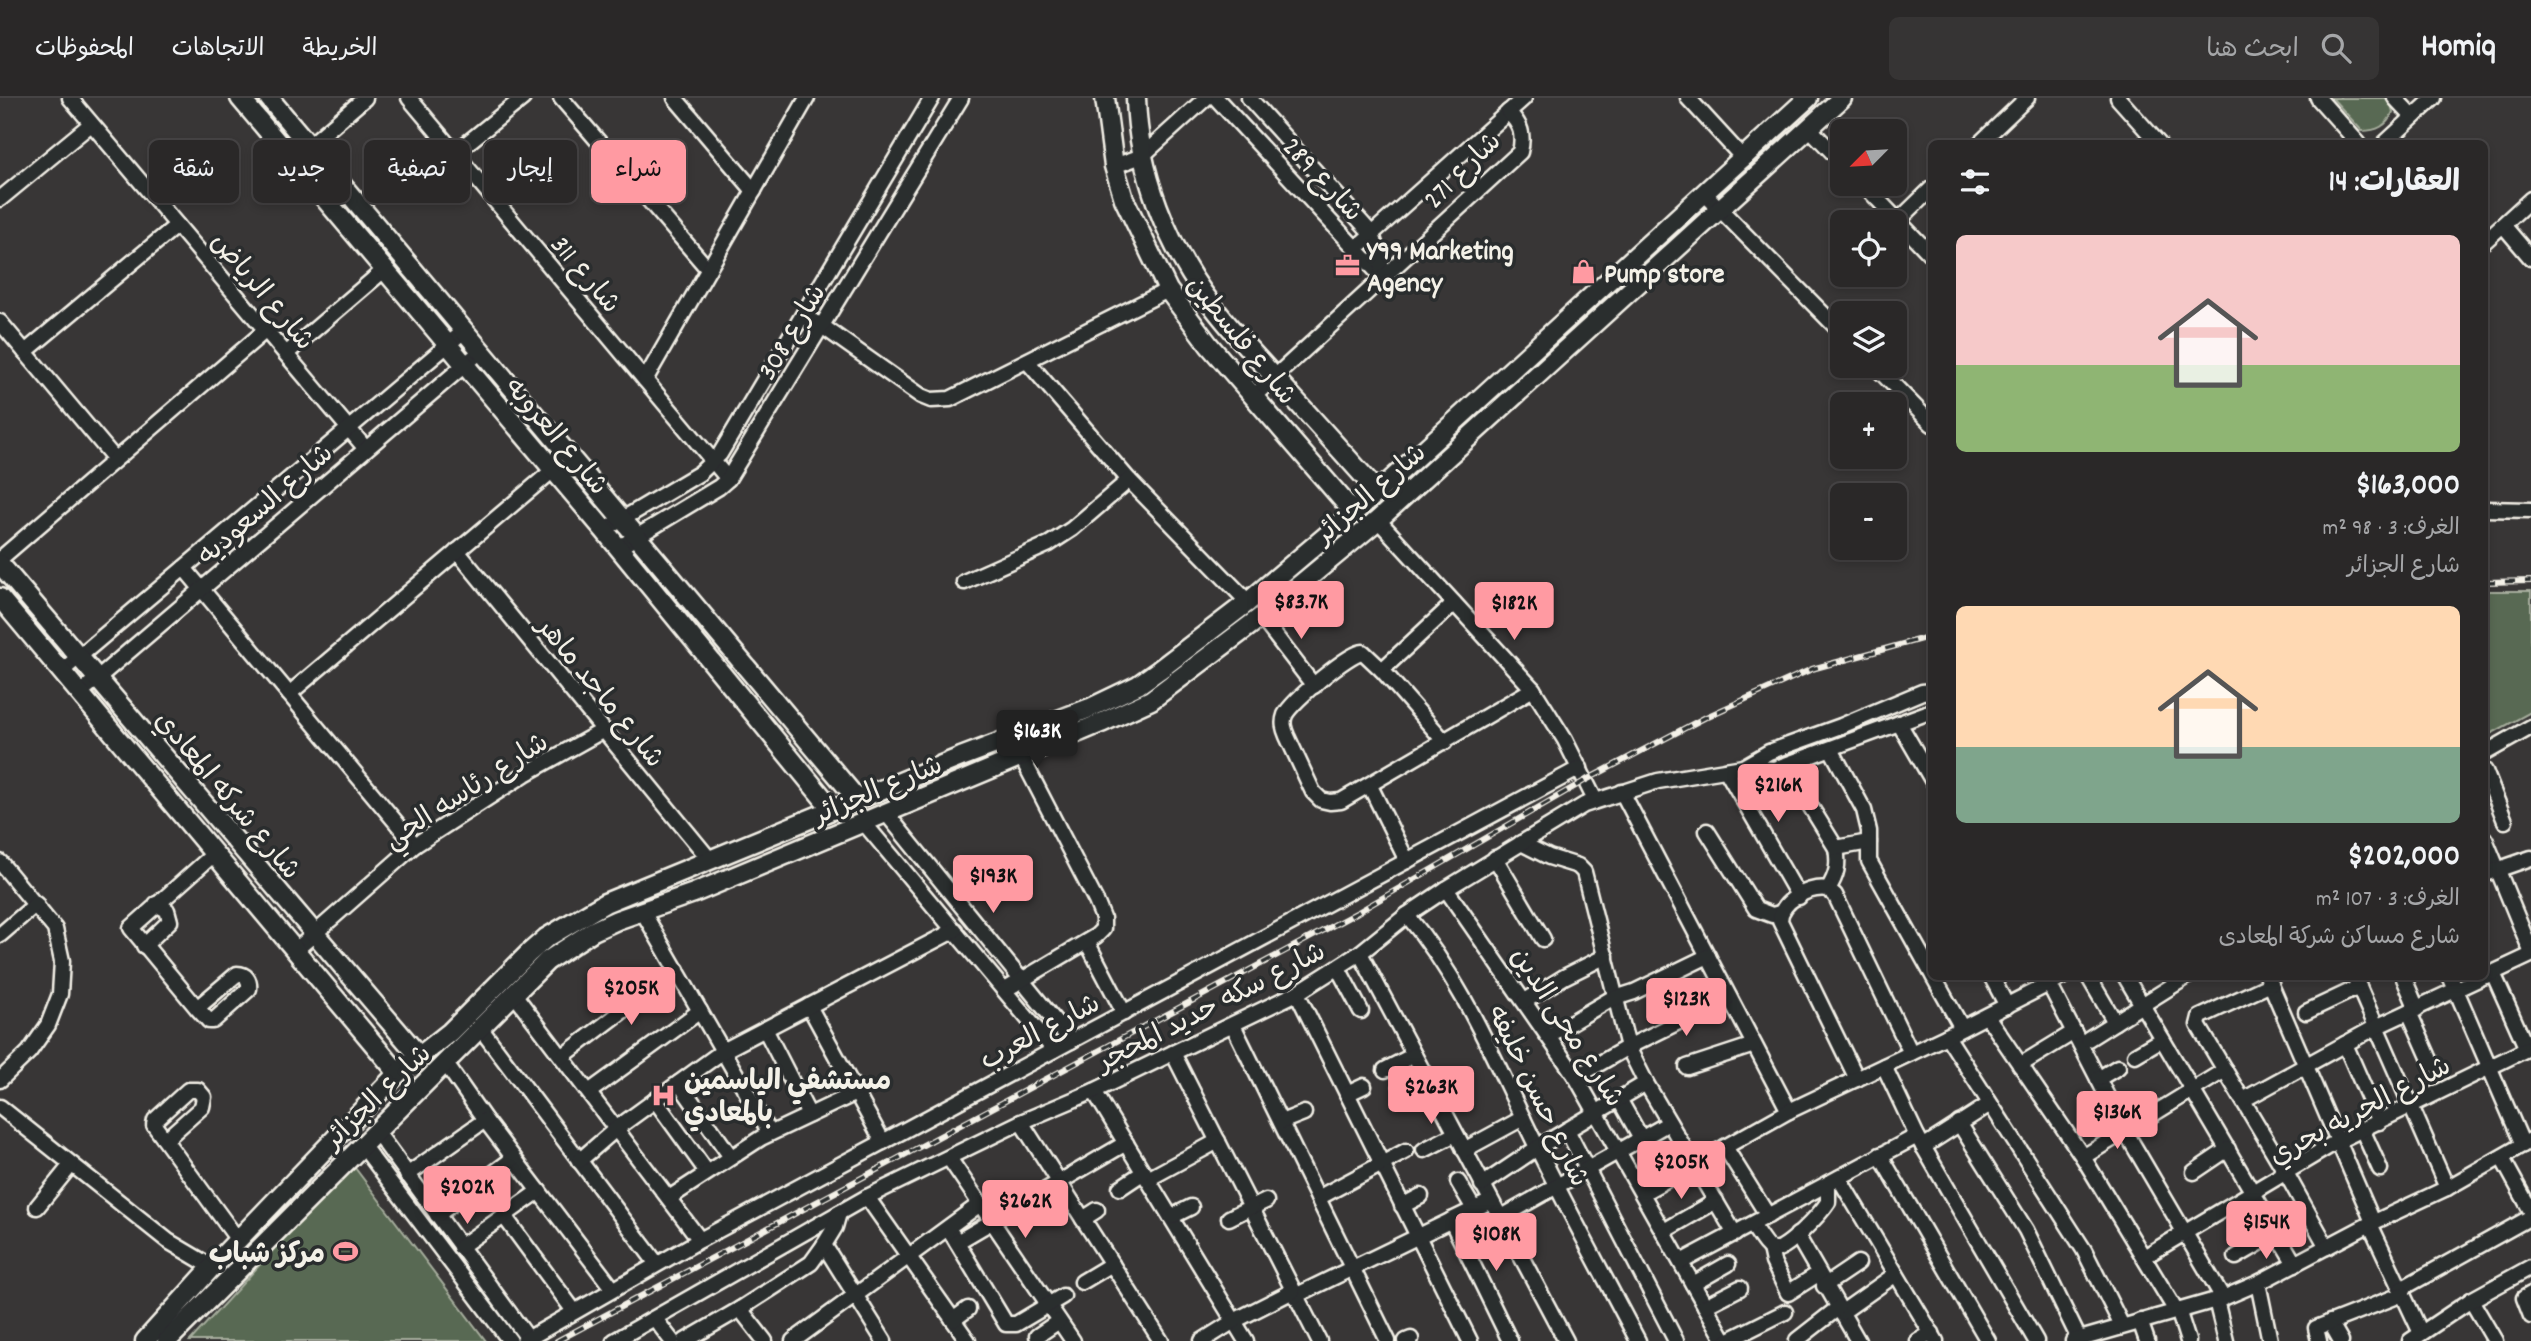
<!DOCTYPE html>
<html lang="ar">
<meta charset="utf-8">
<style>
:root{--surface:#2a2828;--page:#363434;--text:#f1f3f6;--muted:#a5a6a8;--line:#464445;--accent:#ff9aa2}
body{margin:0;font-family:Dekko,"Playpen Sans Arabic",sans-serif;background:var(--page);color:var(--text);direction:rtl;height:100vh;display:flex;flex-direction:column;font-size:26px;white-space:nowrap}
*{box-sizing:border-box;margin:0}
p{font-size:23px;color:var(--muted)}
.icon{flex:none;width:38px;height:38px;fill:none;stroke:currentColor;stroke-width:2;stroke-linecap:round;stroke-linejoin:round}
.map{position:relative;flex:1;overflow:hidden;direction:ltr}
.drawer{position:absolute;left:1928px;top:42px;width:560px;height:840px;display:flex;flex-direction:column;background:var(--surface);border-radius:10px;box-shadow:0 4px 10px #0003,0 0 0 2px var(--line);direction:rtl}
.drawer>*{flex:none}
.hud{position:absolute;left:21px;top:42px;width:665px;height:63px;direction:rtl;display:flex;gap:14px}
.needle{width:46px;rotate:246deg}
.tools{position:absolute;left:1830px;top:21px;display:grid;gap:14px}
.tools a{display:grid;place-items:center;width:77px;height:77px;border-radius:10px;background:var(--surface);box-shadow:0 4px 10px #0003,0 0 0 2px var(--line);font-size:35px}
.price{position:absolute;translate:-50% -60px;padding:0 16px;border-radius:7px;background:var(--accent);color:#111;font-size:23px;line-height:46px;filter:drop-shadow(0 2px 4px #0008)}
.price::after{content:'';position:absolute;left:50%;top:42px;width:21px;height:16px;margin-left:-10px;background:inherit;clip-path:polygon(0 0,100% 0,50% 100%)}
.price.current{background:#222;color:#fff}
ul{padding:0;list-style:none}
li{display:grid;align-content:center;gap:14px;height:371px;padding:0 28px}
li span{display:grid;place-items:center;height:217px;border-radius:10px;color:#555}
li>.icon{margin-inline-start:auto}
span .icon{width:126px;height:126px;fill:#fffc;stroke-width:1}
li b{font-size:30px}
h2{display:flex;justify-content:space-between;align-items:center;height:84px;padding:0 28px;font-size:30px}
.chip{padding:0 24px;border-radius:10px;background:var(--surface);box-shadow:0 4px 10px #0003,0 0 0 2px var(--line);font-size:24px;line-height:63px}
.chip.current{background:var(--accent);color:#111}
header{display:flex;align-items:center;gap:42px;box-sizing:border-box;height:98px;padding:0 35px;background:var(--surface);border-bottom:2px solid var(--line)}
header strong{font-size:33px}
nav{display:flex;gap:38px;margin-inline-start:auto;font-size:24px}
.search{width:490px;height:63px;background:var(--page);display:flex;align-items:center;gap:18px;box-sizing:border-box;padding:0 24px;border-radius:10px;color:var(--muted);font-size:26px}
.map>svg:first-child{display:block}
</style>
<header>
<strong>Homiq</strong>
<div class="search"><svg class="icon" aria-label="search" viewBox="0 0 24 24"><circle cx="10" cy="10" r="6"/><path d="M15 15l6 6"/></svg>ابحث هنا</div>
<nav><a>الخريطة</a><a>الاتجاهات</a><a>المحفوظات</a></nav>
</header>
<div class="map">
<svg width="2531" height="1243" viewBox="0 0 2531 1243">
<rect width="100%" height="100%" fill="#383636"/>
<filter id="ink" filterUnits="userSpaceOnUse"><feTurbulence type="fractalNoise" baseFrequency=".0143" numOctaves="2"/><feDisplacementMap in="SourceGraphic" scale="14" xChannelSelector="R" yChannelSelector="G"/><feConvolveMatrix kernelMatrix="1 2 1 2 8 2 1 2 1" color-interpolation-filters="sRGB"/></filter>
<g filter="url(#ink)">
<g fill="#596952" stroke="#a6ad9d" stroke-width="2">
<path d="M2332,0H2389L2393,14C2387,28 2377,33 2362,33Z"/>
<polygon points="2485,493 2531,493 2531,614 2485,639"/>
<polygon points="352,1066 486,1243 190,1243"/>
</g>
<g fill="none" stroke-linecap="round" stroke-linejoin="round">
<defs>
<g id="minor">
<polyline points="70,0 366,351"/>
<polyline points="409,0 728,381"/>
<polyline points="561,0 708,171"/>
<polyline points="675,0 754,93"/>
<polyline points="1216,0 1382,179"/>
<polyline points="1249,0 1372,136 1381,165 1382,179"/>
<polyline points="1688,0 1744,61"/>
<polyline points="2118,0 2159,46"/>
<polyline points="2318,0 2359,46"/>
<polyline points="2395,0 2413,19"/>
<polyline points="1809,30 1843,65"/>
<polyline points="1979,46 2027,0"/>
<polyline points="2384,46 2434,0"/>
<polyline points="309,48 365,0"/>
<polyline points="455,55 523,0"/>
<polyline points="1114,68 1142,58 1206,0"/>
<polyline points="1863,86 1932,158"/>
<polyline points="1705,96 1843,236"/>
<polyline points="0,101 91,26"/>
<polyline points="1898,123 1932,90"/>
<polyline points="2503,127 2531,160"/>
<polyline points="2485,143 2531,101"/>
<polyline points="1356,150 1524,0"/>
<polyline points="803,218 822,228 921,298 931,302 950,301 1168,192"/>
<polyline points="0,224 115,361"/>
<polyline points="25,254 177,127"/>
<polyline points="286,256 384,172"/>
<polyline points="1027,263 1129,382 1248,504"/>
<polyline points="1875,268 1932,326"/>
<polyline points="645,282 807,0"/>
<path d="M1254,298L1520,54C1524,37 1521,26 1508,14"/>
<polyline points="2485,411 2531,412"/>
<polyline points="1378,422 1533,591 1565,642 1595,702"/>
<polyline points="604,432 700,375 720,356 932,0"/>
<polyline points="618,450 719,389 728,381 961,0"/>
<polyline points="457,453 711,763"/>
<polyline points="0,461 266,232"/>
<polyline points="184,470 415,747"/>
<polyline points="964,484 1049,446 1072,431 1129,382"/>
<polyline points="1261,519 1314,588"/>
<polyline points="1382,572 1454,505"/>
<polyline points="62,573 464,233"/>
<polyline points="80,595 481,253"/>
<polyline points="289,596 552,373"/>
<polyline points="1899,625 1932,682"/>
<path d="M1445,644L1382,572L1363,554C1350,554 1292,603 1285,617C1282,625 1284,631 1287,638L1313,694L1321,702L1330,704L1341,703L1533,591"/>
<polyline points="1831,651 1864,712 1869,733 1869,763 1932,876"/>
<polyline points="2485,655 2531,629"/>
<path d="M1785,667L1836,750C1839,767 1837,777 1828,791"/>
<polyline points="1743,669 1769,654 1841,628 1922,594 1932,593"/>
<polyline points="1726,672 1799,799"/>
<polyline points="2485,673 2505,723"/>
<polyline points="1370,688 1407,763"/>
<polyline points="1622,694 1789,1013"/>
<polyline points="886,715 1071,943"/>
<polyline points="864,725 1054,952"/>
<polyline points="1707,733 1756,811 1772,817 1780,815"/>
<polyline points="2485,741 2531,853"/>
<polyline points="1521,745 1549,759 1578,768 1584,774 1628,949 1646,985 1735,1136"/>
<polyline points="1836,750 1869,744"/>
<polyline points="1495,760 1543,841"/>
<polyline points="0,764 55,831 62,863 60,896 48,927 29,954 0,982"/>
<polyline points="2485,776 2531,760"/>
<polyline points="1446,791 1576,979 1725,1243"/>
<polyline points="643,814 770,1035"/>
<path d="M1407,817C1465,886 1497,969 1537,1049C1569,1114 1604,1178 1638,1243"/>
<polyline points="0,837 36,806"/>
<polyline points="1087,844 1124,915"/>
<polyline points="144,848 170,823 167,812 156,806"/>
<polyline points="296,852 415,747 525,676 602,633"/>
<polyline points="1360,855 1566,1243"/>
<polyline points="1338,870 1361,913"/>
<polyline points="2493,875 2527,951"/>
<polyline points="1933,878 1962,930"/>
<polyline points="1991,878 2007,908"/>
<polyline points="2088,878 2115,924"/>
<polyline points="2125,878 2295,1166"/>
<polyline points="2354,878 2447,1090"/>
<polyline points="2403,878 2417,911"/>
<polyline points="2450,878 2523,1047"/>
<polyline points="2486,878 2531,857"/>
<polyline points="2046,880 2125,1033 2223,1200"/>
<polyline points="2268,880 2373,1124"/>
<polyline points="2271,886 2200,919 2198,927 2286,1075 2327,1149"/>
<polyline points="1005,892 1096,838 1103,831 1103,820 1096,803 1021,658"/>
<polyline points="1297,895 1470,1243"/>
<polyline points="514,896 700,1142"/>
<polyline points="1525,903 1564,879 1606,858"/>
<polyline points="809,908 883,1044"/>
<path d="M197,910L209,923H213L249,891C250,882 246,876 237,876L197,910L131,830L215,755"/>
<polyline points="2306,914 2359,889"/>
<polyline points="2409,914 2432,966"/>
<polyline points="1987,918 2083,1059 2176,1213"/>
<polyline points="1233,927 1388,1243"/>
<polyline points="481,931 657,1166"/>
<polyline points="765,931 809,1017"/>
<polyline points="1548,938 1609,902 1634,894 1708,858"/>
<polyline points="1947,938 2084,1152 2122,1228"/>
<polyline points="2088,941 2188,878"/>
<polyline points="2345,946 2379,1024"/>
<polyline points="1173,955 1319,1243"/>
<polyline points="2135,957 2162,941"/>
<polyline points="563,958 677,872"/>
<polyline points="446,966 485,1022 613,1191"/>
<polyline points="2020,967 2074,934"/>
<polyline points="1884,968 1917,1038 2036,1243"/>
<polyline points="1687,969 1754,947"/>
<polyline points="1385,972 1414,957"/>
<polyline points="1576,979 1628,949 1729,899"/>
<path d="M1857,981L1780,823C1780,803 1809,788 1828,791L1835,797L1911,955"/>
<polyline points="2098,981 2118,969"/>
<polyline points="679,985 731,1059"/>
<polyline points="1401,988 1424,976"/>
<polyline points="1094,993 1246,1243"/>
<polyline points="589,994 700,913"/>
<polyline points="1347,996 1364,988"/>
<polyline points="1619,1001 1641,1040"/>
<polyline points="655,1002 707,1074"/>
<polyline points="2243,1002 2376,929 2485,878"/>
<polyline points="0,1009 168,1143 212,1169"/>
<polyline points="1021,1024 1161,1243"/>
<polyline points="1281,1024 1304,1015"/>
<polyline points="1959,1025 2026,1132 2079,1241"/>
<polyline points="2362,1031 2380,1071"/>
<polyline points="1567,1032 1676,1243"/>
<polyline points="376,1033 530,1243"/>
<polyline points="165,1042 202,1009 204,999 198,992 188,992 155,1022 154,1027 238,1142"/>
<polyline points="362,1047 510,1243"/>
<polyline points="1725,1049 1768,1118"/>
<polyline points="1923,1049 1990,1006"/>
<polyline points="1424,1052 1455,1036"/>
<polyline points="1464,1052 1523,1020"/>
<polyline points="1880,1057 1988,1243"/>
<polyline points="2083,1059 2225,972"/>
<polyline points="949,1060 1073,1243"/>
<polyline points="2502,1060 2531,1113"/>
<polyline points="579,1063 617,1030 723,953 955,832"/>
<polyline points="2194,1074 2228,1051"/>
<polyline points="407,1077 485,1022"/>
<polyline points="1839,1080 1936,1243"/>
<polyline points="1148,1081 1218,1043"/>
<polyline points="1458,1084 1474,1111"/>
<polyline points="1482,1087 1537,1050 1646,985"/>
<polyline points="1120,1090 1144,1074"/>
<polyline points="1643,1095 1789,1013 1947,938 2064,878"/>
<polyline points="867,1099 968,1243"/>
<polyline points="669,1100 761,1040 856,995"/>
<polyline points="1318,1100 1406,1053"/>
<polyline points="1402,1108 1421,1098"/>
<polyline points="37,1109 71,1067"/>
<polyline points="1251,1110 1266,1103"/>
<polyline points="437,1117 514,1060"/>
<polyline points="504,1118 574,1213"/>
<polyline points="1171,1119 1191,1109"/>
<polyline points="1229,1120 1251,1109"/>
<polyline points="1500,1120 1669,1025"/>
<polyline points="1083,1121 1097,1112"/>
<polyline points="1451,1122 1510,1243"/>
<polyline points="2370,1126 2421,1235"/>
<path d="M1752,1127C1757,1133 1766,1151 1774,1152C1786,1153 1821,1115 1828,1104V1086"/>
<polyline points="1664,1133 1716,1103"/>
<polyline points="952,1136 1006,1226 1016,1226 1063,1198"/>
<polyline points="1797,1137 1858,1243"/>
<polyline points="957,1144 1126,1045"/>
<polyline points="824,1147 884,1243"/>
<polyline points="460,1149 539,1093"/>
<polyline points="1770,1150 1773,1164 1788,1195 1818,1176"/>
<polyline points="2144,1159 2338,1043 2531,949"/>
<polyline points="2236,1159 2277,1135"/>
<polyline points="1681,1164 1917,1038"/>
<polyline points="1082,1184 1112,1166"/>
<polyline points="2258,1185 2270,1243"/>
<polyline points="1693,1186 1728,1166"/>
<polyline points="1824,1188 1858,1165"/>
<polyline points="2401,1191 2531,1119"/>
<polyline points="2531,1196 2524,1200 2531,1218"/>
<polyline points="1295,1198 1491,1103"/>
<polyline points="2216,1202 2226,1243"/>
<polyline points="2471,1202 2495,1243"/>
<polyline points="1705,1208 1740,1190"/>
<polyline points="740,1211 765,1243"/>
<polyline points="2178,1212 2188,1243"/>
<polyline points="1841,1215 1896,1176"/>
<polyline points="655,1221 672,1243"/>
<polyline points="953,1222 968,1211"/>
<polyline points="2140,1223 2147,1243"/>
<polyline points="2330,1224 2341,1243"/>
<polyline points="1037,1238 1059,1223"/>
<polyline points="1797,1242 1838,1210"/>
<polyline points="524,1243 700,1142 1580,670"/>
<polyline points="614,1243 867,1099 1021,1024 1094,993 1297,895 1360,855 1407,817 1446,791 1584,707 1658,683 1743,669 1774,671 1932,613"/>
<polyline points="685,1243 740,1211 811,1165 824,1147 835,1129 839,1115"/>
<polyline points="793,1243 980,1106"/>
<polyline points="1202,1243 1234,1223 1293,1193"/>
<polyline points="1406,1243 1411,1241"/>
<polyline points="1727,1243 1785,1214"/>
<polyline points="1918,1243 1932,1235"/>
<polyline points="2073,1243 2223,1200 2258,1185 2370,1126 2447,1090 2531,1042"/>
<polyline points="2319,1243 2316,1230 2403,1196"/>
<polyline points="2410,1243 2471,1202 2531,1169"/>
</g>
<g id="tertiary">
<polyline points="240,0 604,432 832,711"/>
<polyline points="269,0 857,701"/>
<polyline points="1105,0 1114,68 1124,101 1168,192 1209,247 1354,415"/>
<path d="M1136,0C1138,74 1167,148 1212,207C1232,234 1256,258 1278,283C1312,320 1345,357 1378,394"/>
<polyline points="0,466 419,958"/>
<polyline points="0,500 398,975"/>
<polyline points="145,1243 212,1169 398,975 450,934 529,855 546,840 605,805 961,659 1090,610 1138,587 1159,572 1248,504 1378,394 1808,0"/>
<polyline points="167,1243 547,863 593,833 617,822 694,795 1101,625 1151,602 1261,519 1378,422 1842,0"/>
</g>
</defs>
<use href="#minor" stroke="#f4f1e8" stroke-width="19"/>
<use href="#tertiary" stroke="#f4f1e8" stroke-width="23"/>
<use href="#minor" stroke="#2a2d2e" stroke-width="14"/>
<use href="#tertiary" stroke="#2a2d2e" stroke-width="18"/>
<defs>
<g id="rail">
<polyline points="2485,484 2531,483"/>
<polyline points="557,1243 1358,814 1586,682 1706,619 1812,571 1932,538"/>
</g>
</defs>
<use href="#rail" stroke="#f4f1e8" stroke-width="6"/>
<use href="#rail" stroke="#2a2d2e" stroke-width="3.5" stroke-dasharray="10" stroke-linecap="butt"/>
</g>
</g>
<defs>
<symbol id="office-bare" viewBox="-9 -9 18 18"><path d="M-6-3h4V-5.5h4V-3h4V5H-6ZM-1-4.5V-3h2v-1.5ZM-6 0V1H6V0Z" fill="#ff9aa2" stroke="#2a2d2e" stroke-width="2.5" paint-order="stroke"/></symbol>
<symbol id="shop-bare" viewBox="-9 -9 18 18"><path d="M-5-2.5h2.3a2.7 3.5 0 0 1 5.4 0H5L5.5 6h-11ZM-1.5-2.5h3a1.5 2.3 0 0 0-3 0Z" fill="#ff9aa2" stroke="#2a2d2e" stroke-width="2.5" paint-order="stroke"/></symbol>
<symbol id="hospital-bare" viewBox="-9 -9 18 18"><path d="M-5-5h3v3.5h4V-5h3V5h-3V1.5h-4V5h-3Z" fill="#ff9aa2" stroke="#2a2d2e" stroke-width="2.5" paint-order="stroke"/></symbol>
<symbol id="stadium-bare" viewBox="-9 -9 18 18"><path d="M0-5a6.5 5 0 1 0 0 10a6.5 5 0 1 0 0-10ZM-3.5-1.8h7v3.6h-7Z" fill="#ff9aa2" stroke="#2a2d2e" stroke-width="2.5" paint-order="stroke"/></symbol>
</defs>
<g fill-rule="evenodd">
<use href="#office-bare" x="1330" y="150" width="35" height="35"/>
<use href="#shop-bare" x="1566" y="156" width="35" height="35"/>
<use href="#hospital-bare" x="646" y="980" width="35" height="35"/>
<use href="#stadium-bare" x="328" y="1136" width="35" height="35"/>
</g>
<g text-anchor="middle" stroke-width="7" stroke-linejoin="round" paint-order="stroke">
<g font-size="28" fill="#f4f1e8" stroke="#2a2d2e">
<text transform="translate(1461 71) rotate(-45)" y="10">شارع 271</text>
<text transform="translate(1324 80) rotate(47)" y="10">شارع 289</text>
<text transform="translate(587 175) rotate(50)" y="10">شارع 311</text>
<text transform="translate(264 192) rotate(50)" y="10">شارع الرياض</text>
<text transform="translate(790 233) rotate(-59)" y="10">شارع 308</text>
<text transform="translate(1243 241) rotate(51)" y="10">شارع فلسطين</text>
<text transform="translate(558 337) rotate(50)" y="10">شارع العروبه</text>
<text transform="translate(1369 394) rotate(-41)" y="10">شارع الجزائر</text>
<text transform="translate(264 405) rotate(-41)" y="10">شارع السعوديه</text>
<text transform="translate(602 593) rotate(51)" y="10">شارع ماجد ماهر</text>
<text transform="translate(877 690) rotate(-23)" y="10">شارع الجزائر</text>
<text transform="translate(465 691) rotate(-33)" y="10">شارع رئاسه الحي</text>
<text transform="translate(229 696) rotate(50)" y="10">شارع شركه المعادي</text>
<text transform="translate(1210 907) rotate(-27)" y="10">شارع سكه حديد المحجر</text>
<text transform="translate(1569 928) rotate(57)" y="10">شارع محى الدين</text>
<text transform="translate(1039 932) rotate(-28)" y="10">شارع العرب</text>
<text transform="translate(376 997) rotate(-44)" y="10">شارع الجزائر</text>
<text transform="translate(1540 997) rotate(64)" y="10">شارع حسن خليفه</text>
<text transform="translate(2359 1011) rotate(-28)" y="10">شارع الحريه بحري</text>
</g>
<g font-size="28" font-weight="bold" fill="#f4f1e8" stroke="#2a2d2e" text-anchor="start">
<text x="1367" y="161">Y99 Marketing<tspan x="1367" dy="32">Agency</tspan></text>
<text x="1604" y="184">Pump store</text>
<text x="684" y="991">مستشفي الياسمين<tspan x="684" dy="32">بالمعادي</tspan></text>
<text x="325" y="1164" text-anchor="end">مركز شباب</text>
</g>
</g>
</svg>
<div class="tools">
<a><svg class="needle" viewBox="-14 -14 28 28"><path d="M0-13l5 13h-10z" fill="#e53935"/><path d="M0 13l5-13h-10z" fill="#a5a6a8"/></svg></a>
<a><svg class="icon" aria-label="locate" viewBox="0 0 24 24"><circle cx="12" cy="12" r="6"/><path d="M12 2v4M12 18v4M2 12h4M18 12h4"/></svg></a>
<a><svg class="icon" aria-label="layers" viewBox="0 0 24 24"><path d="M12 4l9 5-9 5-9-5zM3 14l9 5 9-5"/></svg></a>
<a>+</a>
<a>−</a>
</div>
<b class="price" style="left:1301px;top:543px">$83.7K</b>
<b class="price" style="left:1514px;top:544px">$182K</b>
<b class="price current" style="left:1037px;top:672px">$163K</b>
<b class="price" style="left:1778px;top:726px">$216K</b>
<b class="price" style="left:993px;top:817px">$193K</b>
<b class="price" style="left:631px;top:929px">$205K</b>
<b class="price" style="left:1686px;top:940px">$123K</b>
<b class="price" style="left:1431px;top:1028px">$263K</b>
<b class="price" style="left:2117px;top:1053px">$136K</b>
<b class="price" style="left:1681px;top:1103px">$205K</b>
<b class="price" style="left:467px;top:1128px">$202K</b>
<b class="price" style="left:1025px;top:1142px">$262K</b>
<b class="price" style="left:2266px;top:1163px">$154K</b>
<b class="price" style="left:1496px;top:1175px">$108K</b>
<div class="hud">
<a class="chip current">شراء</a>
<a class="chip">إيجار</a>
<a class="chip">تصفية</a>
<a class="chip">جديد</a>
<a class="chip">شقة</a>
</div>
<section class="drawer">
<h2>العقارات: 14<svg class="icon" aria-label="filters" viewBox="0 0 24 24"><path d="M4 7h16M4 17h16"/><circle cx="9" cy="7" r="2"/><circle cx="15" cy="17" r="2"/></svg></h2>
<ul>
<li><span style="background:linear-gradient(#f6c9c9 60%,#8fb573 0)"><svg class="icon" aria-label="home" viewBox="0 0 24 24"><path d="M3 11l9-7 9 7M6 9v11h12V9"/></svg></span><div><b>$163,000</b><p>الغرف: 3 · 98 m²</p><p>شارع الجزائر</p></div></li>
<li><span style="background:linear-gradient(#ffd9b3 65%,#7fa58c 0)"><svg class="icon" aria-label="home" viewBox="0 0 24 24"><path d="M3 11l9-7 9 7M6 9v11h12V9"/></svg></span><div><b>$202,000</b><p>الغرف: 3 · 107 m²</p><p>شارع مساكن شركة المعادى</p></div></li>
</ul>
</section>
</div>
